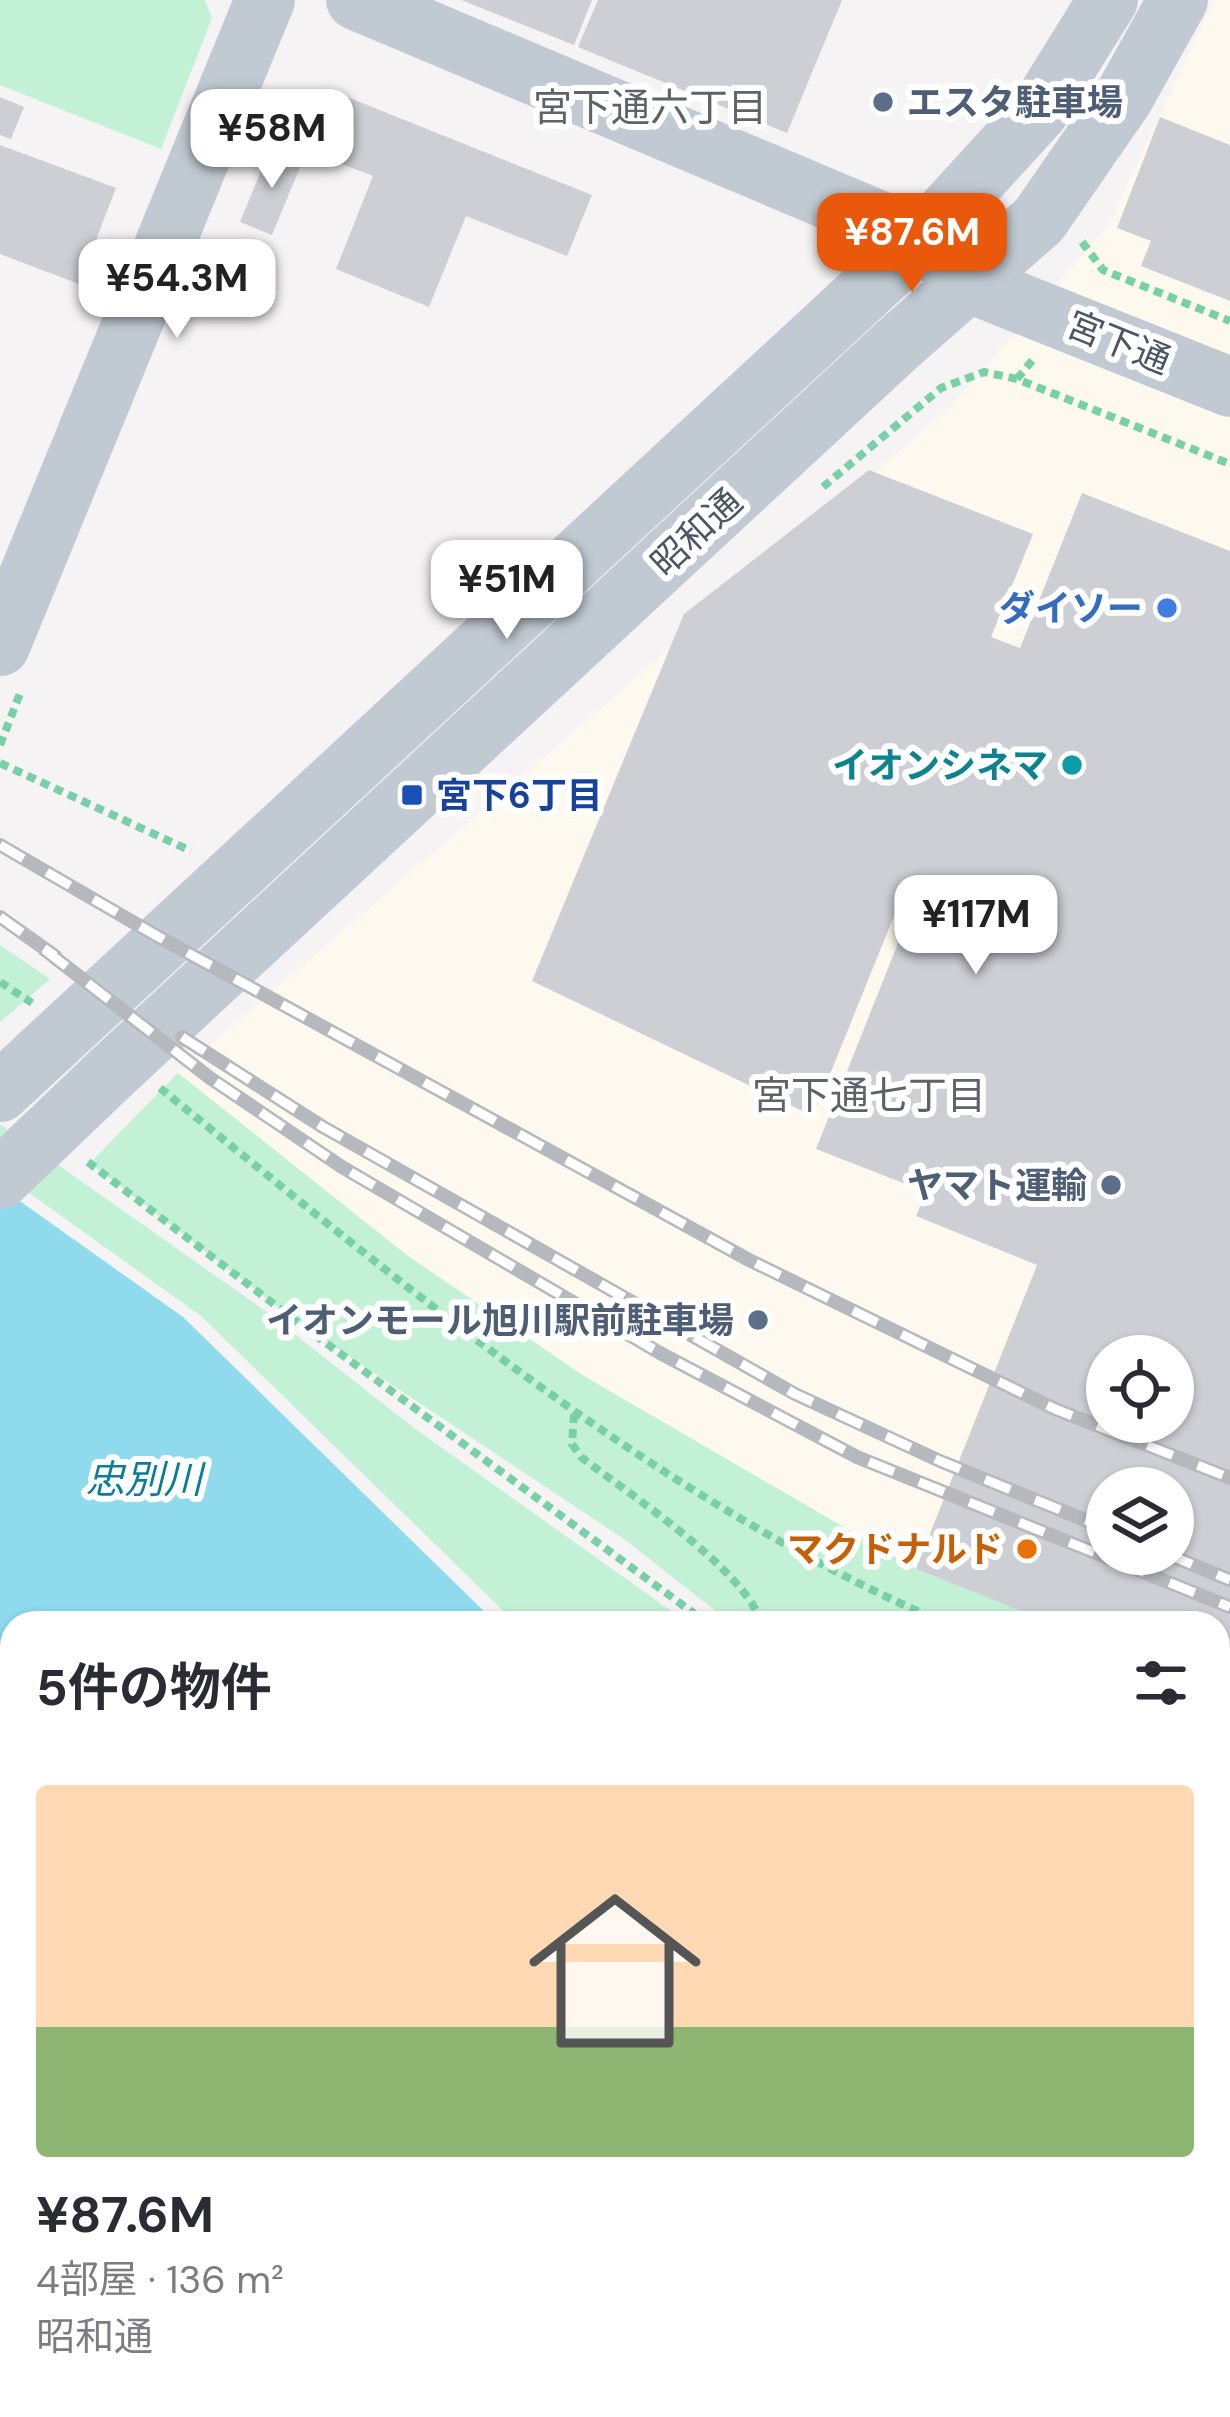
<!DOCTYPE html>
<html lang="ja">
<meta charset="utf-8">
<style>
:root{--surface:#fff;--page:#f7f7f7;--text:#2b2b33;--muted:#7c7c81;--line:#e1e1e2;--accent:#ea580c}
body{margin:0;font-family:"DM Sans","Noto Sans JP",sans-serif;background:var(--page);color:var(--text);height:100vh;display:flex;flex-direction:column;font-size:45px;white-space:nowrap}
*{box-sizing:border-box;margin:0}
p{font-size:39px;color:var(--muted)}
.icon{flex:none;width:66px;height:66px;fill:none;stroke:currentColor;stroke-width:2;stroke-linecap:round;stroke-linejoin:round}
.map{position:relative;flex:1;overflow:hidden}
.side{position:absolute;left:0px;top:1611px;width:1230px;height:807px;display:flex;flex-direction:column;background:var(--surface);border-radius:36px 36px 0 0;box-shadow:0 3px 9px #0004}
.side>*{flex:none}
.controls{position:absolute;left:1086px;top:1335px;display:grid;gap:24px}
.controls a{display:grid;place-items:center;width:108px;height:108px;border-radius:50%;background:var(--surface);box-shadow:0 3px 9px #0004;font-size:60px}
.price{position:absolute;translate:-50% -102px;padding:0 27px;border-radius:24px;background:#fff;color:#222;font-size:39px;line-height:78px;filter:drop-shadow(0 3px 6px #0008)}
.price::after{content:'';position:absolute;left:50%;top:72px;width:36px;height:27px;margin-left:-18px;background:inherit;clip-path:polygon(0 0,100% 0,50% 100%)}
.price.current{background:var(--accent);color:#fff}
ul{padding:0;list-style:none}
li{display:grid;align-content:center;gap:24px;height:636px;padding:0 36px}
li+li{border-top:3px solid var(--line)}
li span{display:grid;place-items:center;height:372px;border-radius:12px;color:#555}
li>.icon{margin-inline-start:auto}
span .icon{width:216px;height:216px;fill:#fffc;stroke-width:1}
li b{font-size:51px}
h2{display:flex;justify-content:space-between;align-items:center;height:144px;padding:0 36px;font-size:51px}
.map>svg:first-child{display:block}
</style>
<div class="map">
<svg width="1230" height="2417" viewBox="0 0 1230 2417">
<rect width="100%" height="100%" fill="#f5f3f3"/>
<path fill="#fdf9ef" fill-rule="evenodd" d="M1214,0H1230V1694L1218,1689V1623H1051L916,1569L725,1461L584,1376L408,1256L178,1073L950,407L1109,224ZM1107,1356H1173V1422H1107ZM1107,1488H1173V1554H1107Z"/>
<g fill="#c3f1d5">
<polygon points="0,0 205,0 212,18 161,149 0,85"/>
<polygon points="0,945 50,979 0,1022"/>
<polygon points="178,1073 408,1256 584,1376 916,1569 1051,1623 731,1623 624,1539 296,1321 90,1163"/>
<polygon points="0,1124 264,1310 414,1428 688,1623 516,1623 201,1316 0,1172"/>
<polygon points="0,1840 12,1850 12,2406 603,2406 615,2417 0,2417"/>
<polygon points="1218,1932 1230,1937 1230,2045 1218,2034"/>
<polygon points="1218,2047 1230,2058 1230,2141 1218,2130"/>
</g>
<g fill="#90daee">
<polygon points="0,1187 183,1317 496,1623 12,1623 12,1786 0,1774"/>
<polygon points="1218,2139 1230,2153 1230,2417 666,2417 655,2406 1218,2406"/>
</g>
<g fill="#cdcfd5" fill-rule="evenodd">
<polygon points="461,0 592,0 574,45"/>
<polygon points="598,0 842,0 787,133 578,47"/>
<polygon points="342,95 592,195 567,256 466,216 429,307 336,269 373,176 318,155"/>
<polygon points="0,97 24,107 11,139 0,135"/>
<polygon points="1160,117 1230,145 1230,301 1141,266 1151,241 1117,228"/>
<polygon points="0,145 116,188 79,284 0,254"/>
<polygon points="271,147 303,160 272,235 240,222"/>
<path d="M869,470L1033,534L991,637L1020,648L1082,493L1230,551V1694L1218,1689V1623H1051L916,1569L1037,1265L916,1216L926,1192L816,1149L918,893L905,889L813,1116L532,981L684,614ZM1107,1356H1173V1422H1107ZM1107,1488H1173V1554H1107Z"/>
</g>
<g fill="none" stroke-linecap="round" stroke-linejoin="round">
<g stroke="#7ad0a6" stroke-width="8" stroke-dasharray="9 6" stroke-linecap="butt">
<polyline points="1082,242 1103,270 1230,321"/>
<polyline points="1017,379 1035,357"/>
<polyline points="823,487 941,388 984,372 1017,379 1230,464"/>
<polyline points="0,745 21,691"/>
<polyline points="0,763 191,851"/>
<polyline points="0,982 32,1003"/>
<path d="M160,1088C406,1287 651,1496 944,1623"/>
<polyline points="88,1162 296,1321 707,1623"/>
<path d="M574,1414L572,1444L581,1457C630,1495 742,1567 762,1623"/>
<polyline points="1218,1723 1230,1725"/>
<polyline points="1218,2034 1230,2045"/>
<polyline points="0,2061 12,2069"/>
<polyline points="0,2274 12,2294"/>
<polyline points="0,2352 12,2361"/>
<polyline points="71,2406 85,2417"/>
<polyline points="316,2406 323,2417"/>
</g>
<g stroke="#c1cad2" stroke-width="60">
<polyline points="356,0 922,239 967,282 1230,387"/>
<polyline points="0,646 265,0"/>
<polyline points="111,1073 897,345 1039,220 1124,97 1178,0"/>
<polyline points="0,1092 922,239 1039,111 1108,0"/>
</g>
<defs>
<g id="rail">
<polyline points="0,845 157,936 749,1260 1055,1409 1230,1478"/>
<polyline points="0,917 55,956"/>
<polyline points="45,950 210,1078 342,1167 660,1353 857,1457 1230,1607"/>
<polyline points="182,1037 323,1127 795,1394 940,1461 1107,1529"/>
<polyline points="1167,1554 1230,1580"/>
</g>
</defs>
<use href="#rail" stroke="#b5b8bd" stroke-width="14"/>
<use href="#rail" stroke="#fff" stroke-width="9" stroke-dasharray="27" stroke-linecap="butt"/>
<polyline stroke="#c1cad2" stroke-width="60" points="0,1179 111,1073"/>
</g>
<g fill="#5c6f8a" stroke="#fff" stroke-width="4.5">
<circle cx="883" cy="102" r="12"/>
<circle cx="1111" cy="1185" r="12"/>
<circle cx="758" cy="1320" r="12"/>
</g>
<circle fill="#3f7fe0" stroke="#fff" stroke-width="4.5" cx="1167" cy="608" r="12"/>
<circle fill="#0f9aa8" stroke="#fff" stroke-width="4.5" cx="1072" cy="765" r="12"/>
<rect fill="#1a4fb4" stroke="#fff" stroke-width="4.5" x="400" y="783" width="24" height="24" rx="6"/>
<circle fill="#e8710a" stroke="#fff" stroke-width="4.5" cx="1027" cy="1549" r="12"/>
<g text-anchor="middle" stroke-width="12" stroke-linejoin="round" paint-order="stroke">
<g font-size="36" font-weight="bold" fill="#4e5e75" stroke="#fff" text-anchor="end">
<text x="907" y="115" text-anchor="start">エスタ駐車場</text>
<text x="1087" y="1198">ヤマト運輸</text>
<text x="734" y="1333">イオンモール旭川駅前駐車場</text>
</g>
<g font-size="36" fill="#4a5661" stroke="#fff">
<text transform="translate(1119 342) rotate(22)" y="13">宮下通</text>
<text transform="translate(696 532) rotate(-43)" y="13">昭和通</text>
</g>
<g font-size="36" font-weight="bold" fill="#366cbe" stroke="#fff" text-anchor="end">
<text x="1143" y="621">ダイソー</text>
</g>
<g font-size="36" font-weight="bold" fill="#0d838f" stroke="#fff" text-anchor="end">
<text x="1048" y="778">イオンシネマ</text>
</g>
<g font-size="36" font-weight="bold" fill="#164399" stroke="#fff" text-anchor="start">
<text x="436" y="808">宮下6丁目</text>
</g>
<g font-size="36" font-weight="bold" fill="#c56008" stroke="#fff" text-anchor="end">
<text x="1003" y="1562">マクドナルド</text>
</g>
<g font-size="39" fill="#5f6368" stroke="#fff">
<text x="650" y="121">宮下通六丁目</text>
<text x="869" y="1109">宮下通七丁目</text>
</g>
<g font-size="39" font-style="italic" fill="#0c7c9b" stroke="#fff">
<text x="144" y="1493">忠別川</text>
</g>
</g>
</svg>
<div class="controls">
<a><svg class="icon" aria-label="locate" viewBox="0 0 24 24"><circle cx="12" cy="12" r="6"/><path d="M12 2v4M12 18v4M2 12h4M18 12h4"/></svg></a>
<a><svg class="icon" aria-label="layers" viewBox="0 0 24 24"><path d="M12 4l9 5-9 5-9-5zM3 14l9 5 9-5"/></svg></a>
</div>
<b class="price" style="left:272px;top:191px">¥58M</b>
<b class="price current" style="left:912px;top:295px">¥87.6M</b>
<b class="price" style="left:177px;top:341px">¥54.3M</b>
<b class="price" style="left:507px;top:642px">¥51M</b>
<b class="price" style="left:976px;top:977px">¥117M</b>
<section class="side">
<h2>5件の物件<svg class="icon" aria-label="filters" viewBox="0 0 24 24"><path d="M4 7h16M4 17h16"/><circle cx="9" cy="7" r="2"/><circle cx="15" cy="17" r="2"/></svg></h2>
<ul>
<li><span style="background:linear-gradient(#ffd9b3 65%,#8fb573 0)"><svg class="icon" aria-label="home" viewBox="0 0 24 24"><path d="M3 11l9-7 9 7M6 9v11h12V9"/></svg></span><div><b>¥87.6M</b><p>4部屋 · 136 m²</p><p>昭和通</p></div></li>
</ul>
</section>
</div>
